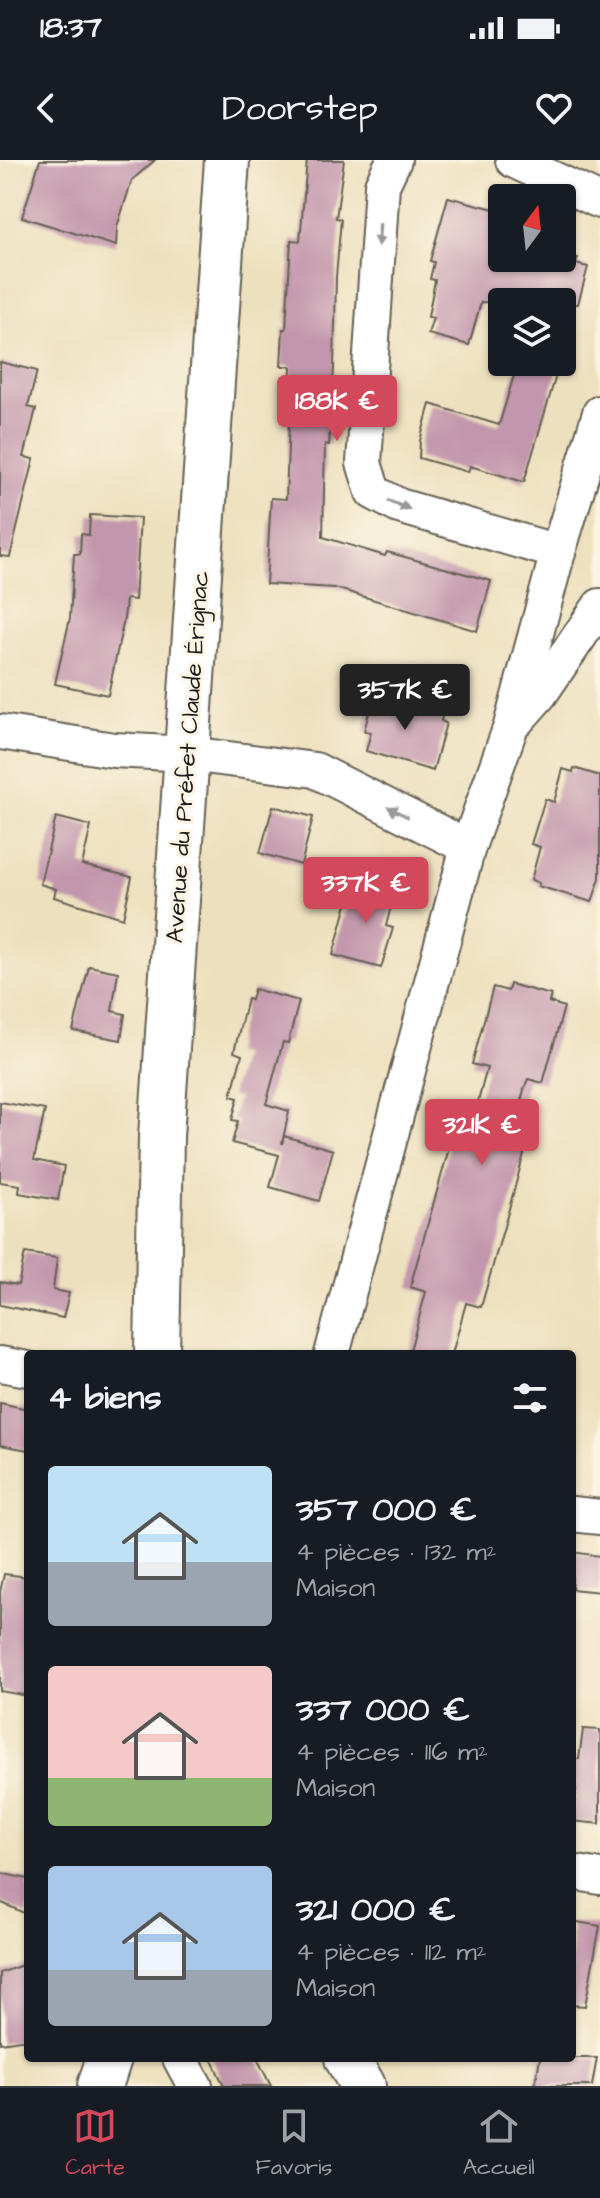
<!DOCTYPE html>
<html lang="fr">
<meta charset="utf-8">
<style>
:root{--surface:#171b24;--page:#242831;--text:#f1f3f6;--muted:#9ea1a6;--line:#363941;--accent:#d1495b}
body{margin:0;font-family:"Architects Daughter",sans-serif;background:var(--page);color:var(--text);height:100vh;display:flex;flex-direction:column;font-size:30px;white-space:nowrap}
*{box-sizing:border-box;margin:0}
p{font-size:26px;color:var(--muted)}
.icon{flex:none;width:44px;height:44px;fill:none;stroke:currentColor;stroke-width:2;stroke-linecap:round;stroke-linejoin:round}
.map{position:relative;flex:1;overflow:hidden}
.drawer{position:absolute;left:24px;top:1190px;width:552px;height:712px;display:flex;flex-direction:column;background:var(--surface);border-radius:8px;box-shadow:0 2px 6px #0004}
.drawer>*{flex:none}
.needle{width:52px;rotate:15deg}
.fabs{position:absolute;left:488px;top:24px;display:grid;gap:16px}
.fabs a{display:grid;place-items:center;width:88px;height:88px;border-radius:8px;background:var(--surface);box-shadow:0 2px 6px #0004;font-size:40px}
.price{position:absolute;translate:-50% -68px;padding:0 18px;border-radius:8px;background:var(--accent);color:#fff;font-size:26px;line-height:52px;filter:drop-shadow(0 2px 4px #0008)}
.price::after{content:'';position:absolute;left:50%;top:48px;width:24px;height:18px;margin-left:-12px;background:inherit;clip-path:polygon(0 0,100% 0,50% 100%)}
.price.active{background:#222;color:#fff}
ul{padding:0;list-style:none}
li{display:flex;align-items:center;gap:24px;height:200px;padding:0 24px}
li span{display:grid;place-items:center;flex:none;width:224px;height:160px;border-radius:8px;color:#555}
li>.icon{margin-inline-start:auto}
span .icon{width:96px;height:96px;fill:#fffc;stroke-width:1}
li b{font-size:34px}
h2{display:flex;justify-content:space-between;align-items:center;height:96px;padding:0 24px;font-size:34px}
.status{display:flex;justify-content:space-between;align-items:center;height:56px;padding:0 40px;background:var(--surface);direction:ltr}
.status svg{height:22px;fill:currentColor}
header{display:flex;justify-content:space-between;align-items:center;height:104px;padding:0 24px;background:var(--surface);font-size:36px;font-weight:600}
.dock{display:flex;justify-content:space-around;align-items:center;height:112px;border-top:2px solid var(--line);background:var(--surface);font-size:22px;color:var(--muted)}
.dock a{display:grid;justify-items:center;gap:4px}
.dock .active{color:var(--accent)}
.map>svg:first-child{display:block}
</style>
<div class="status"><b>18:37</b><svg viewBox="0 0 49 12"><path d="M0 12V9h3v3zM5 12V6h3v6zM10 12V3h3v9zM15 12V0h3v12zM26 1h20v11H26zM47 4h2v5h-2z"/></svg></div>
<header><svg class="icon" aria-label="back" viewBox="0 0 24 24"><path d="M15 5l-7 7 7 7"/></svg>Doorstep<svg class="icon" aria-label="heart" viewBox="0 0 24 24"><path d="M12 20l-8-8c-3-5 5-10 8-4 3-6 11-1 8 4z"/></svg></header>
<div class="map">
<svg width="600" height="1926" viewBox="0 0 600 1926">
<rect width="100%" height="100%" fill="#fcf5e5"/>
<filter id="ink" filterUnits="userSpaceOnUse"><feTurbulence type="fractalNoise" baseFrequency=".0125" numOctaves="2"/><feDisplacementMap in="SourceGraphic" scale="16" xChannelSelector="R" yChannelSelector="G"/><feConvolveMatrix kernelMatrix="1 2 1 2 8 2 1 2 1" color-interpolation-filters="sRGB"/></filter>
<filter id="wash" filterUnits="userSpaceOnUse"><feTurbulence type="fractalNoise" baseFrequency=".006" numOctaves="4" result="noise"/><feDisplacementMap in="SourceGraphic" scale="32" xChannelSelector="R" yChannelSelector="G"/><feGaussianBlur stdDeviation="1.8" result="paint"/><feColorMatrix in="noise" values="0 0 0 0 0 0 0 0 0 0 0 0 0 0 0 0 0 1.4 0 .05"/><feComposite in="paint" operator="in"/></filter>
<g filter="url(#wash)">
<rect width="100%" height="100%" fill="#ede0be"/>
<g id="blocks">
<g fill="#c296ac">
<polygon points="40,0 155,0 132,20 117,67 116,86 22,57"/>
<polygon points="307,0 344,0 336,58 341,59 336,117 334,208 329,285 325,284 323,377 385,396 387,392 491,421 477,471 335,428 266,424 271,338 286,339 291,206 281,206 283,169 286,169 291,80 300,81"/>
<polygon points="448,37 502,51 502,63 493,98 578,98 576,104 588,107 578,144 481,142 469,185 428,174 433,158 428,157 435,120 430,119 434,102 430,101"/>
<polygon points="0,202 37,211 28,247 36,249 24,297 34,299 10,397 0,396"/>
<polygon points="518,202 560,202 524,322 470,306 468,312 419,298 420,281 430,244 499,265"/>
<polygon points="90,355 140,358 135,440 126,439 124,459 108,535 55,524 70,458 74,394 80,394 81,374 89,375"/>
<polygon points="380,534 443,553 441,561 446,563 433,611 366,591 371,572 364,571 373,538 379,540"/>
<polygon points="574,608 600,616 600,718 592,742 538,726 539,723 531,720 540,687 531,684 545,639 554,642 563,609 573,612"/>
<polygon points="273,646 313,657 301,705 260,693"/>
<polygon points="56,657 91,666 82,705 132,717 123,758 54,737 56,729 40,724"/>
<polygon points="354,719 395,730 386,766 393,768 381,808 333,795"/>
<polygon points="89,806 118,812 112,851 125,854 121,880 73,871"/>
<polygon points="510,824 551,835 549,842 564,847 543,923 528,919 525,926 512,975 528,979 507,1056 481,1147 466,1143 452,1194 409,1194 426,1132 410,1127 457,960 472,964 487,908 472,904 493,827 508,831"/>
<polygon points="254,829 299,841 288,883 283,882 266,944 289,951 282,984 284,976 333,990 319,1041 270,1027 279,995 232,983 238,961 232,960 238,938 231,936 242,895 234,892 247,839 251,840"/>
<polygon points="0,942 45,950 34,1000 64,1006 58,1040 19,1033 20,1025 0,1022"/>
<polygon points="25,1093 57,1098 53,1130 69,1133 63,1158 0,1145 0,1122 18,1125"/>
<polygon points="0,1243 28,1249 28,1290 0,1285"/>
<polygon points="572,1392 600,1396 600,1432 572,1429"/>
<polygon points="4,1414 28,1417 28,1536 0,1531 0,1432"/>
<polygon points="583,1569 600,1570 600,1664 572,1661 576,1629 572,1629 572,1612 574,1599 579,1599"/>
<polygon points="0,1713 28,1719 28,1755 0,1742"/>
<polygon points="572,1761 600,1766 585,1846 572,1845"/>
<polygon points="28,1803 28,1879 0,1883 0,1813"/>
<polygon points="211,1898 257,1898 271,1926 224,1926"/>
<polygon points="540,1898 597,1898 592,1926 535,1926"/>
</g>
</g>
</g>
<g filter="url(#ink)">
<use href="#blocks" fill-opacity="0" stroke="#656155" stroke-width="2"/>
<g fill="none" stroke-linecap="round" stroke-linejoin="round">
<defs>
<g id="minor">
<polyline points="394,0 382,25 364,303 373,332 399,346 558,392"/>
<polyline points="513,0 600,41"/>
<polyline points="517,560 540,534 600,446"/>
<polyline points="0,572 114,590 188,594 315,610 468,687"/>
<polyline points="332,1194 468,687 511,566 558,392 600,253"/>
<polyline points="0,1204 28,1209"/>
<polyline points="572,1354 600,1357"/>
<polyline points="572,1712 600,1717"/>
<polyline points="180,1898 195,1926"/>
</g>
<g id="tertiary">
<polyline points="157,1194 161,977 227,0"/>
<polyline points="347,1898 363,1926"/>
<polyline points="100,1926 109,1898"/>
</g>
</defs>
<use href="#minor" stroke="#656155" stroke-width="38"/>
<use href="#tertiary" stroke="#656155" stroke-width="48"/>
<use href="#minor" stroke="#fff" stroke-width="34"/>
<use href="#tertiary" stroke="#fff" stroke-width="44"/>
</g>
<defs><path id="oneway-solid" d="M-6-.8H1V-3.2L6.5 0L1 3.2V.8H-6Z" transform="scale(2)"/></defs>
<g fill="#999">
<use href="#oneway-solid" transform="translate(379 75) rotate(94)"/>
<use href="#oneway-solid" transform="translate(399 345) rotate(22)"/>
<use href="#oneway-solid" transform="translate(398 652) rotate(-153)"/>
</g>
</g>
<g text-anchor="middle" stroke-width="6" stroke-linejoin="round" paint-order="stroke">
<g font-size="24" fill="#1c1c1c" stroke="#fcf5e5">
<text transform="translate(187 597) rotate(-86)" y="8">Avenue du Préfet Claude Érignac</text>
</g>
</g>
</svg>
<div class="fabs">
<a><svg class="needle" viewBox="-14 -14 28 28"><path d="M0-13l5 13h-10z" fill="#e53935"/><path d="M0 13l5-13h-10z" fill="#9ea1a6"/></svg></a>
<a><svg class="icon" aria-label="layers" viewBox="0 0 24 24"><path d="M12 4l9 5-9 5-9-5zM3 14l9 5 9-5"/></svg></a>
</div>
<b class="price" style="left:337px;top:283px">188K €</b>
<b class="price active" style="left:405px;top:572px">357K €</b>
<b class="price" style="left:366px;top:765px">337K €</b>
<b class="price" style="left:482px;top:1007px">321K €</b>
<section class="drawer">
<h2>4 biens<svg class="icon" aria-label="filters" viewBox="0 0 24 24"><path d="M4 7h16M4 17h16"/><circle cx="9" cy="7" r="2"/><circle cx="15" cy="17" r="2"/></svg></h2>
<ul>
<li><span style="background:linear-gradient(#bfe0f5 60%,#9aa5b1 0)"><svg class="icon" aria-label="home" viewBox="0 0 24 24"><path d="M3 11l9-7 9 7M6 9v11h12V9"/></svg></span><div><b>357 000 €</b><p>4 pièces · 132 m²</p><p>Maison</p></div></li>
<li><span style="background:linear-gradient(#f6c9c9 70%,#8fb573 0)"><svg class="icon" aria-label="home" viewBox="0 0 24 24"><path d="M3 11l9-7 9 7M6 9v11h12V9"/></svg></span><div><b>337 000 €</b><p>4 pièces · 116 m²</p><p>Maison</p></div></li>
<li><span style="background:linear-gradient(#a9c7e8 65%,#9aa5b1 0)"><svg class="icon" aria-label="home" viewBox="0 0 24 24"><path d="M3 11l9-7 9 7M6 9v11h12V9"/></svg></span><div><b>321 000 €</b><p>4 pièces · 112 m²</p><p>Maison</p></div></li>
</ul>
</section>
</div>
<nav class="dock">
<a class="active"><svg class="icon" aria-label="map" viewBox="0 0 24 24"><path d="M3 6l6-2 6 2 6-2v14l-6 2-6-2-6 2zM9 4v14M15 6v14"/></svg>Carte</a>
<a><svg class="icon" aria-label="saved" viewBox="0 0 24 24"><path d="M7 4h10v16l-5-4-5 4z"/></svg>Favoris</a>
<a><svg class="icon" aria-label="home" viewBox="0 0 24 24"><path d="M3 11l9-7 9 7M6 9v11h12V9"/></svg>Accueil</a>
</nav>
